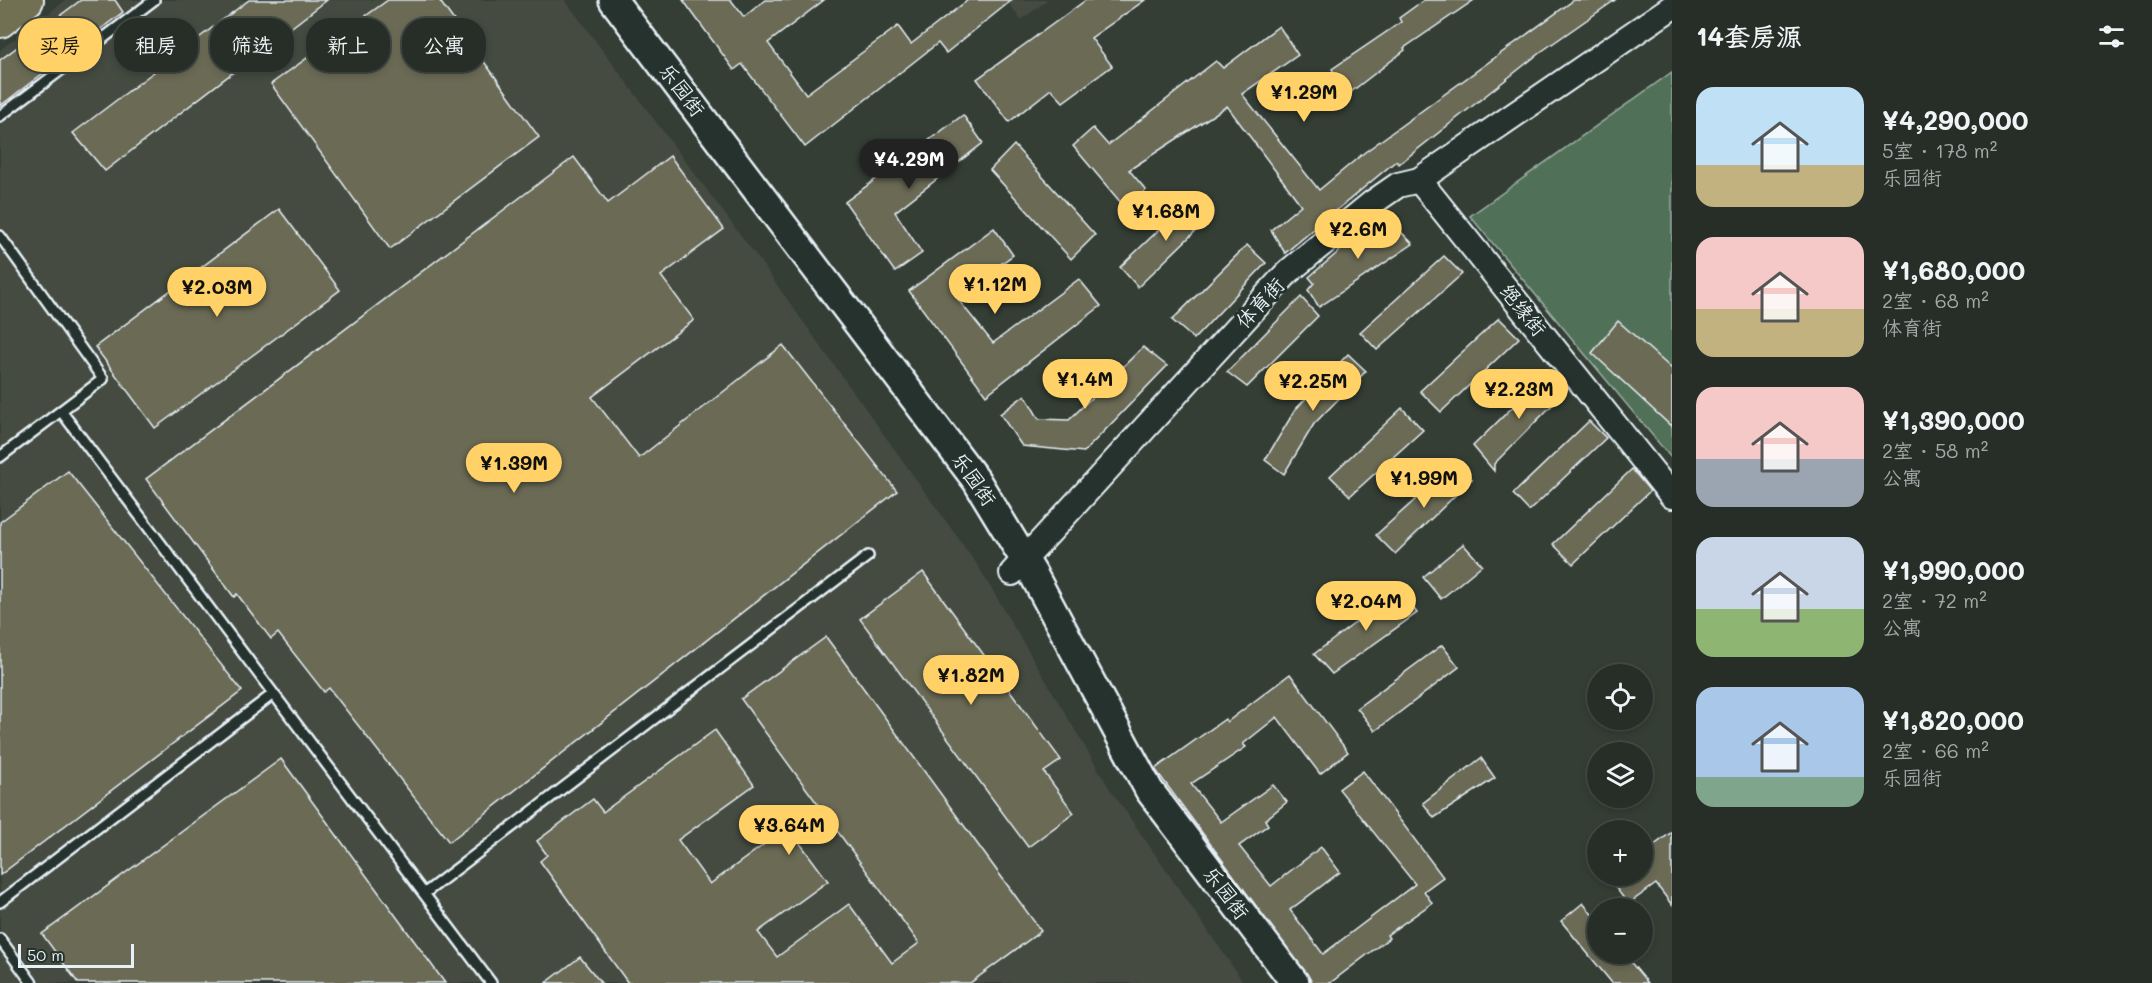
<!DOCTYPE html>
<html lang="zh">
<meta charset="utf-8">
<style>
:root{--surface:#272e28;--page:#2f3630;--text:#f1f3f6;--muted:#a4a8a8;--line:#434a45;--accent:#ffd166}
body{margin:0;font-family:Mali,"LXGW WenKai TC",sans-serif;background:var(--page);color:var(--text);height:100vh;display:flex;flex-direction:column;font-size:22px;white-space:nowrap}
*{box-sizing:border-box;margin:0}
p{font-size:20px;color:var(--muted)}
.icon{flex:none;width:33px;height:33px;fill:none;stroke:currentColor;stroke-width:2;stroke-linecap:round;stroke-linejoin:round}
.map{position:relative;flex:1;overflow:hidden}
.panel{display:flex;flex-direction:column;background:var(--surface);width:480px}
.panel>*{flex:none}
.banner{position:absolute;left:18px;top:18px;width:570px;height:54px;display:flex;gap:12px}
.tools{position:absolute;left:1587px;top:664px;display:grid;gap:12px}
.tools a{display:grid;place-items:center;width:66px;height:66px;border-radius:50%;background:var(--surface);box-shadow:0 3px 9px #0003,0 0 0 2px var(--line);font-size:30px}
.scale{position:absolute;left:18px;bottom:15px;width:116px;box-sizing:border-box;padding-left:6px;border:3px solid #e8f1f8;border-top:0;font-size:16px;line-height:21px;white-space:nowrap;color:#e8f1f8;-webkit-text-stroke:4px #26332d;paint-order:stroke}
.price{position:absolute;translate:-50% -51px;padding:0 14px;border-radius:21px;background:var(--accent);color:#111;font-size:20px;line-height:39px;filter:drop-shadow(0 2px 3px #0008)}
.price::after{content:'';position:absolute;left:50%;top:36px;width:18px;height:14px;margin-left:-9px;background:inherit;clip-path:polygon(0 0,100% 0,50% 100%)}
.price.current{background:#222;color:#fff}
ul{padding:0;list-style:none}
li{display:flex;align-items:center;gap:18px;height:150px;padding:0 24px}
li span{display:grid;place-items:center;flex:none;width:168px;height:120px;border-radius:18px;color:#555}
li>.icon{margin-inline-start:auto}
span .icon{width:72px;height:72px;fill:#fffc;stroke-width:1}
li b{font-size:26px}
h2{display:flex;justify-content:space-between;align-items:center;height:72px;padding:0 24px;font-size:26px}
.tag{padding:0 21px;border-radius:24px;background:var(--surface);box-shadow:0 3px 9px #0003,0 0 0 2px var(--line);font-size:21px;line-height:54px}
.tag.current{background:var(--accent);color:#111}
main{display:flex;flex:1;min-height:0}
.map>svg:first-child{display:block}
</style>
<main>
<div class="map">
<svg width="1672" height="983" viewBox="0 0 1672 983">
<rect width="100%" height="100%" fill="#343e35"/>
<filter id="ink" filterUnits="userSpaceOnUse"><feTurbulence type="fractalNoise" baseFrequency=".0167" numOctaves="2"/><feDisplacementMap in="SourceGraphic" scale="12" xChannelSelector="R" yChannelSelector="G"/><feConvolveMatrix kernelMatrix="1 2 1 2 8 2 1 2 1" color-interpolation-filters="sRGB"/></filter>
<g filter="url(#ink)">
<g fill="#444b3f">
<polygon points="66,0 565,0 757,257 978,566 1110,789 1244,983 0,983 0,50"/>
<polygon points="1006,0 1048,0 1021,20"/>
</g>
<polygon fill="#517058" stroke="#9cb0a8" stroke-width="1.5" points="1672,72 1672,459 1470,216"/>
<g fill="#6a6a55" stroke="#e8f1f8" stroke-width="1.5">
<polygon points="81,0 115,0 123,12 0,106 0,60"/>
<polygon points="249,0 327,0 105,171 73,133"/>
<polygon points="388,0 439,0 539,137 390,249 271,84"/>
<polygon points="683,0 731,0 744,17 765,0 824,0 768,43 806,94 898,26 911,44 968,0 1012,0 946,53 938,43 805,147 742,64 734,70"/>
<polygon points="1086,0 1145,0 1091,38 1112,66 1063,102 1051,89 1009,122 977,79"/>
<polygon points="1424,0 1474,0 1404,48 1405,50 1347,95 1332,69 1401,22 1399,18"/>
<polygon points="1574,0 1615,0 1542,51 1399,164 1396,161 1285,253 1271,230 1301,205 1227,106 1129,170 1146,190 1127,210 1073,146 1093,128 1108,145 1216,61 1223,68 1279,26 1298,55 1242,94 1319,190 1365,152"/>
<polygon points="963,115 983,143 895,212 922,253 895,272 845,202"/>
<polygon points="1014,145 1095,235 1071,259 990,170"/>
<polygon points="670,156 724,229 661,276 694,320 592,397 639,458 783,345 897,491 449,842 329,688 324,692 278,633 271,639 237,594 234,597 146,479 574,157 608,203"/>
<polygon points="1194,196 1211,216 1138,287 1120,267"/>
<polygon points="279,209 340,290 155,428 95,347"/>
<polygon points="1383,214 1413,244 1319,307 1308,290 1314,283 1309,277"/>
<polygon points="994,228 1013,255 956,297 993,343 1079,279 1101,306 986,395 909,291"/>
<polygon points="1247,245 1266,263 1194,339 1172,320"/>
<polygon points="1444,256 1462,274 1377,350 1360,332"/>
<polygon points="1301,297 1318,316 1247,387 1227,372"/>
<polygon points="1499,318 1519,338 1441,412 1420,391"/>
<polygon points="1618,321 1672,369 1672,427 1592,353"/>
<polygon points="1143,347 1167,366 1084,452 1022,446 1000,414 1025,395 1039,419 1069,420"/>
<polygon points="1348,354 1366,371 1314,424 1284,474 1265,460 1295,410"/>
<polygon points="1546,374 1566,391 1494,464 1494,471 1473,446"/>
<polygon points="1402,408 1423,430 1350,496 1330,476"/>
<polygon points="1589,421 1606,438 1529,511 1513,494"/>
<polygon points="1456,463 1472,479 1395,554 1376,535"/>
<polygon points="1632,469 1650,491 1573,564 1553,544"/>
<polygon points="68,471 242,691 0,875 0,522"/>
<polygon points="1463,544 1482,565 1441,599 1423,577"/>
<polygon points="923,572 1061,760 1044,772 1074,813 1028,847 860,619"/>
<polygon points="1400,589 1417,613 1332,674 1314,654"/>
<polygon points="826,637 1041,931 970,983 628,983 540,861 547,855 537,841 593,799 603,812 715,730 754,785 678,840 710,884 788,827 828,881 758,932 777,957 849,904 892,963 919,943 741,699"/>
<polygon points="1442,645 1459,667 1375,731 1357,708"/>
<polygon points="1290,674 1348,752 1320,774 1277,717 1243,744 1246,747 1191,784 1221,822 1273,785 1287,802 1265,820 1268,825 1239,846 1271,886 1321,847 1340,872 1290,910 1323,954 1415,884 1339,789 1363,771 1443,877 1424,891 1432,903 1387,935 1389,938 1330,983 1313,983 1155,769 1225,719 1227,722"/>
<polygon points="1481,758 1495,778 1434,818 1423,803"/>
<polygon points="281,759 445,983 78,983 42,934"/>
<polygon points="1672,832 1672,905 1656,884 1628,904 1607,876 1642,876 1642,854"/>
<polygon points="1583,903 1598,922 1598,954 1624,954 1648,983 1612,983 1561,921"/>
<polygon points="580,957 601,983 546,983"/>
</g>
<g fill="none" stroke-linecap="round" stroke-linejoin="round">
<defs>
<g id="service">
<polyline points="0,116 154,0"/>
<polyline points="0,236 103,379 0,457"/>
<polyline points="61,411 491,983"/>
<polyline points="425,893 868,556"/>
<polyline points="0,902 273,694"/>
<polyline points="0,939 32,983"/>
</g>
<g id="tertiary">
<polyline points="1419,180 1672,496"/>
<polyline points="1012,573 1288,272 1372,203 1398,185 1419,180 1672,7"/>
</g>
<polyline id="secondary" points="613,0 976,480 1032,572 1149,790 1295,983"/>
<polyline id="trunk" points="0,21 27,0"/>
</defs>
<use href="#service" stroke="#e8f1f8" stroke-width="14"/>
<use href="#tertiary" stroke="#e8f1f8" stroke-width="28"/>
<use href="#secondary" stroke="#e8f1f8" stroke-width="32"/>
<use href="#trunk" stroke="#e8f1f8" stroke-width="36"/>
<use href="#service" stroke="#26332d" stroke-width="9"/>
<use href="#tertiary" stroke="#26332d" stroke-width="24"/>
<use href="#secondary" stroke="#26332d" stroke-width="27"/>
<use href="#trunk" stroke="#716f52" stroke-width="32"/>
</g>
</g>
<g text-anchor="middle" stroke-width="6" stroke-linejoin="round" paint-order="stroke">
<g font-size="20" fill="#e8f1f8" stroke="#26332d">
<text transform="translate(682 90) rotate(53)" y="7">乐园街</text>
<text transform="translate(1260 303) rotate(-47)" y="7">体育街</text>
<text transform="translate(1523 310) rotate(51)" y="7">绝缘街</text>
<text transform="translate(974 479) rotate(55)" y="7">乐园街</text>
<text transform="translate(1226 893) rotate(53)" y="7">乐园街</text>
</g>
</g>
</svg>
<div class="tools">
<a><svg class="icon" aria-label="locate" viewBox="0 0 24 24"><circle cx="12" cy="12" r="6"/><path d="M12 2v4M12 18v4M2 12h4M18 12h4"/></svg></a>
<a><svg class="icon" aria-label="layers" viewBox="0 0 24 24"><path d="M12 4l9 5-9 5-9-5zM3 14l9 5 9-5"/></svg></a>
<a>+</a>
<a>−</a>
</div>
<div class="scale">50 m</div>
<b class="price" style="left:1304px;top:123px">¥1.29M</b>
<b class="price current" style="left:909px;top:190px">¥4.29M</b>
<b class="price" style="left:1166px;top:242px">¥1.68M</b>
<b class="price" style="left:1358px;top:260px">¥2.6M</b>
<b class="price" style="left:995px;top:315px">¥1.12M</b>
<b class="price" style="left:217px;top:318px">¥2.03M</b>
<b class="price" style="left:1085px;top:410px">¥1.4M</b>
<b class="price" style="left:1313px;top:412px">¥2.25M</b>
<b class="price" style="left:1519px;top:420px">¥2.23M</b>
<b class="price" style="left:514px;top:494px">¥1.39M</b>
<b class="price" style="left:1424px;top:509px">¥1.99M</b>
<b class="price" style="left:1366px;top:632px">¥2.04M</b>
<b class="price" style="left:971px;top:706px">¥1.82M</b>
<b class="price" style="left:789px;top:856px">¥3.64M</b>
<div class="banner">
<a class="tag current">买房</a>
<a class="tag">租房</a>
<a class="tag">筛选</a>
<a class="tag">新上</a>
<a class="tag">公寓</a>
</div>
</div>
<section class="panel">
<h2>14套房源<svg class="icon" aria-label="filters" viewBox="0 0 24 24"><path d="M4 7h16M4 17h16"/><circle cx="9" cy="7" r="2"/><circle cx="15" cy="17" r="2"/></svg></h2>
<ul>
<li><span style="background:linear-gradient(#bfe0f5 65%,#c2b280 0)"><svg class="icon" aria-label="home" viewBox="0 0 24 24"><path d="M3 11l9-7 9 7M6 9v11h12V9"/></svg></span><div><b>¥4,290,000</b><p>5室 · 178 m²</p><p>乐园街</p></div></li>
<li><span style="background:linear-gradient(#f6c9c9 60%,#c2b280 0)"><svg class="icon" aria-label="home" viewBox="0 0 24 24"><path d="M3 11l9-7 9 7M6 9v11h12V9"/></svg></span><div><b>¥1,680,000</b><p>2室 · 68 m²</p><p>体育街</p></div></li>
<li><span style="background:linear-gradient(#f6c9c9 60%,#9aa5b1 0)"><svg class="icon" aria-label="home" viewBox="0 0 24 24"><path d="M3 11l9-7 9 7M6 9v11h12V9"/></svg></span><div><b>¥1,390,000</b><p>2室 · 58 m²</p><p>公寓</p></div></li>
<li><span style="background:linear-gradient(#c9d6e8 60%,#8fb573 0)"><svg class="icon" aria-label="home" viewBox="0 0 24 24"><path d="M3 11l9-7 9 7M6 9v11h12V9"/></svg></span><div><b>¥1,990,000</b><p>2室 · 72 m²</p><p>公寓</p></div></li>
<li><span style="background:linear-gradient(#a9c7e8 75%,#7fa58c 0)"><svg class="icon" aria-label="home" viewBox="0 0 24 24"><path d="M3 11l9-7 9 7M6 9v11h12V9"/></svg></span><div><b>¥1,820,000</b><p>2室 · 66 m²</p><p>乐园街</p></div></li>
</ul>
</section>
</main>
